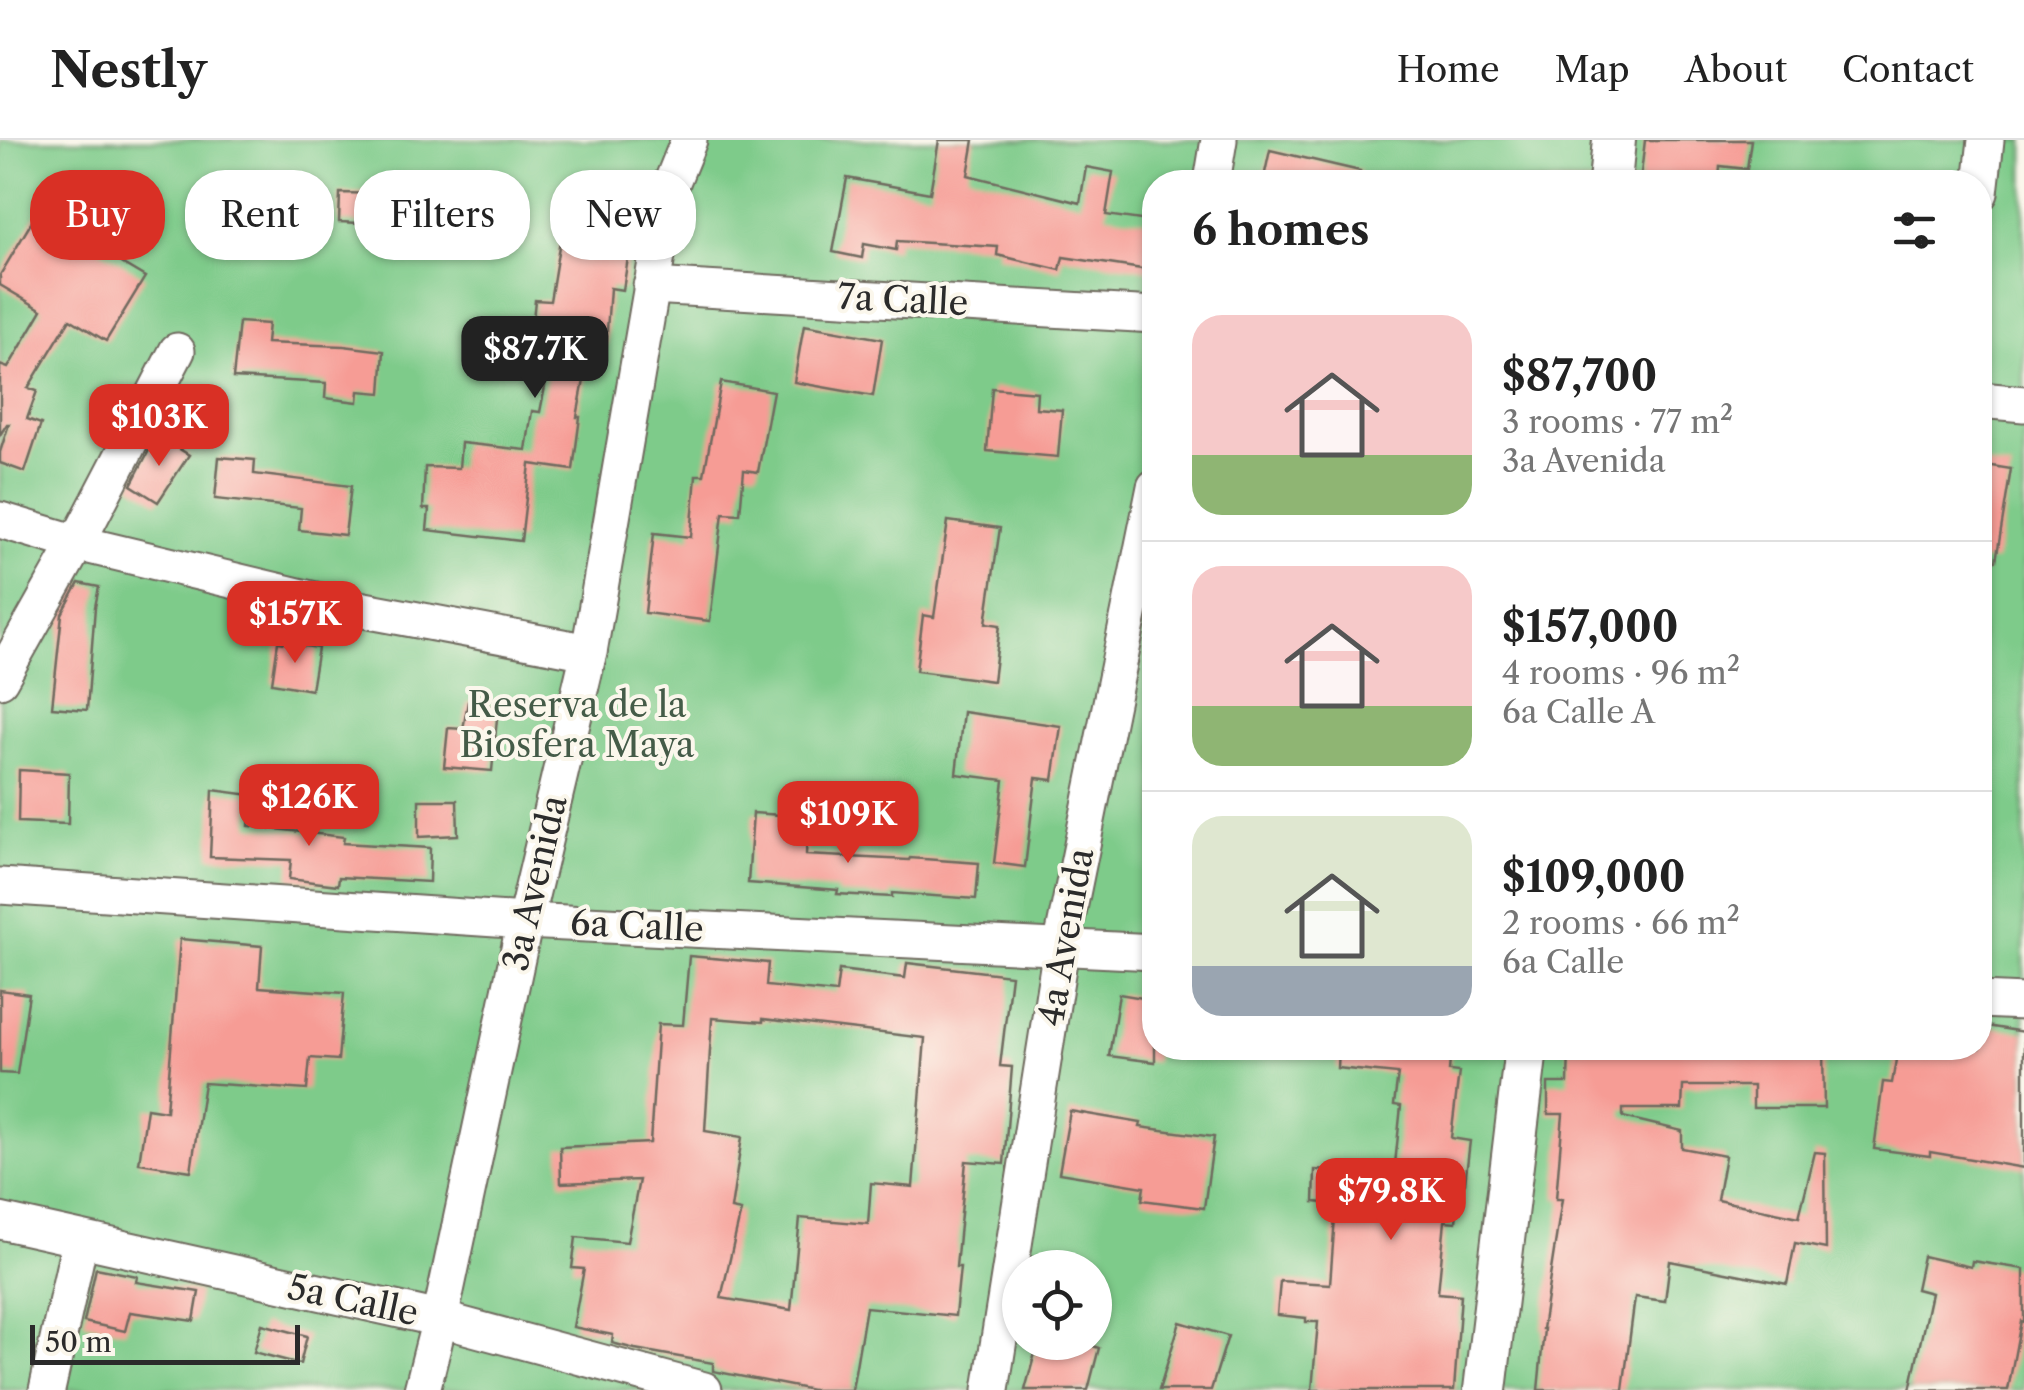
<!DOCTYPE html>
<meta charset="utf-8">
<style>
:root{--surface:#fff;--page:#f6f6f6;--text:#222;--muted:#767676;--line:#e0e0e0;--accent:#d93025}
body{margin:0;font-family:"Libre Caslon Text",serif;background:var(--page);color:var(--text);height:100vh;display:flex;flex-direction:column;font-size:38px;white-space:nowrap}
*{box-sizing:border-box;margin:0}
p{font-size:32px;color:var(--muted)}
.icon{flex:none;width:55px;height:55px;fill:none;stroke:currentColor;stroke-width:2;stroke-linecap:round;stroke-linejoin:round}
.map{position:relative;flex:1;overflow:hidden}
.details{position:absolute;left:1142px;top:30px;width:850px;height:890px;display:flex;flex-direction:column;background:var(--surface);border-radius:40px;box-shadow:0 2px 8px #0004}
.details>*{flex:none}
.top-card{position:absolute;left:30px;top:30px;width:950px;height:90px;display:flex;gap:20px}
.buttons{position:absolute;left:1002px;top:1110px;display:grid;gap:20px}
.buttons a{display:grid;place-items:center;width:110px;height:110px;border-radius:50%;background:var(--surface);box-shadow:0 2px 8px #0004;font-size:50px}
.scale{position:absolute;left:30px;bottom:25px;width:270px;box-sizing:border-box;padding-left:10px;border:5px solid #2b2b2b;border-top:0;font-size:28px;line-height:35px;white-space:nowrap;color:#2b2b2b;-webkit-text-stroke:8px #fbf7ec;paint-order:stroke}
.price{position:absolute;translate:-50% -85px;padding:0 22px;border-radius:20px;background:var(--accent);color:#fff;font-size:32px;line-height:65px;filter:drop-shadow(0 2px 5px #0008)}
.price::after{content:'';position:absolute;left:50%;top:60px;width:30px;height:22px;margin-left:-15px;background:inherit;clip-path:polygon(0 0,100% 0,50% 100%)}
.price.on{background:#222;color:#fff}
ul{padding:0;list-style:none}
li{display:flex;align-items:center;gap:30px;height:250px;padding:0 50px}
li+li{border-top:2px solid var(--line)}
li span{display:grid;place-items:center;flex:none;width:280px;height:200px;border-radius:30px;color:#555}
li>.icon{margin-inline-start:auto}
span .icon{width:120px;height:120px;fill:#fffc;stroke-width:1}
li b{font-size:42px}
h2{display:flex;justify-content:space-between;align-items:center;height:120px;padding:0 50px;font-size:42px}
.pill{padding:0 35px;border-radius:40px;background:var(--surface);box-shadow:0 2px 8px #0004;font-size:35px;line-height:90px}
.pill.on{background:var(--accent);color:#fff}
header{display:flex;align-items:center;gap:60px;box-sizing:border-box;height:140px;padding:0 50px;background:var(--surface);border-bottom:2px solid var(--line)}
header strong{font-size:48px}
nav{display:flex;gap:55px;margin-inline-start:auto;font-size:35px}
.map>svg:first-child{display:block}
</style>
<header>
<strong>Nestly</strong>
<nav><a>Home</a><a>Map</a><a>About</a><a>Contact</a></nav>
</header>
<div class="map">
<svg width="2024" height="1250" viewBox="0 0 2024 1250">
<rect width="100%" height="100%" fill="#fbf7ec"/>
<filter id="ink" filterUnits="userSpaceOnUse"><feTurbulence type="fractalNoise" baseFrequency=".01" numOctaves="2"/><feDisplacementMap in="SourceGraphic" scale="20" xChannelSelector="R" yChannelSelector="G"/><feConvolveMatrix kernelMatrix="1 2 1 2 8 2 1 2 1" color-interpolation-filters="sRGB"/></filter>
<filter id="wash" filterUnits="userSpaceOnUse"><feTurbulence type="fractalNoise" baseFrequency=".0048" numOctaves="4" result="noise"/><feDisplacementMap in="SourceGraphic" scale="40" xChannelSelector="R" yChannelSelector="G"/><feGaussianBlur stdDeviation="2.25" result="paint"/><feColorMatrix in="noise" values="0 0 0 0 0 0 0 0 0 0 0 0 0 0 0 0 0 1.4 0 .05"/><feComposite in="paint" operator="in"/></filter>
<g filter="url(#wash)">
<rect width="100%" height="100%" fill="#ece2c0"/>
<path fill="#7ecb8a" stroke="#547b5a" stroke-width="2.5" fill-rule="evenodd" d="M0,0H2024V1250H0ZM1155,42H1980V908H1155ZM1020,1128H1095V1202H1020Z"/>
<g id="blocks">
<g fill="#f69c95" fill-rule="evenodd">
<polygon points="939,0 974,0 968,35 1080,63 1086,27 1113,32 1106,75 1155,82 1155,131 1063,117 1060,130 997,115 998,107 897,101 896,110 864,104 862,118 833,112 847,38 930,53"/>
<polygon points="1645,0 1751,0 1747,29 1720,26 1719,42 1640,42"/>
<polygon points="1270,10 1360,31 1358,42 1263,42"/>
<polygon points="340,53 384,54 382,84 339,82"/>
<polygon points="37,73 145,137 106,201 70,179 28,248 37,251 27,279 41,284 25,332 0,323 0,312 9,284 7,284 0,295 0,225 8,228 42,170 0,145 0,135"/>
<polygon points="423,86 463,92 459,121 419,115"/>
<polygon points="561,94 630,105 623,150 610,148 606,205 591,204 577,277 580,277 573,330 530,324 521,401 427,390 429,369 423,369 425,327 459,328 461,303 526,310 532,271 540,272 554,201 531,199 535,160 550,161"/>
<polygon points="239,182 268,184 266,203 344,206 384,211 381,253 359,251 358,262 325,258 326,243 233,238"/>
<polygon points="804,185 882,199 873,256 794,242"/>
<polygon points="721,242 773,251 758,332 744,330 740,374 723,373 710,481 645,473 654,393 691,397 696,335 704,335"/>
<polygon points="992,248 1037,252 1036,268 1062,270 1058,317 987,311"/>
<polygon points="157,295 189,315 158,362 131,345"/>
<polygon points="219,317 255,320 254,334 351,346 345,395 299,390 301,368 215,359"/>
<polygon points="1980,324 2011,329 1996,421 1980,420"/>
<polygon points="948,381 1000,388 986,483 1000,485 993,541 916,531 923,475 934,477"/>
<polygon points="79,443 99,447 95,467 87,570 52,567 62,474"/>
<polygon points="278,502 318,508 311,550 272,543"/>
<polygon points="468,562 498,568 492,631 444,627 448,588 463,589"/>
<polygon points="963,572 1061,586 1053,640 1036,638 1025,727 994,723 1004,640 956,634"/>
<polygon points="19,630 69,633 68,684 18,682"/>
<polygon points="213,650 251,655 249,686 344,697 343,703 430,708 429,742 339,737 338,745 289,739 291,720 210,717"/>
<polygon points="419,660 457,660 458,695 419,697"/>
<polygon points="753,673 808,677 806,715 909,720 910,718 979,723 976,759 892,753 892,757 837,754 838,750 748,743"/>
<polygon points="180,799 262,806 259,847 344,853 338,920 310,918 307,950 204,943 191,1031 139,1023 147,968 166,971"/>
<path d="M689,816L768,823L766,846L836,853L839,830L905,838L907,823L1011,835L1000,926L1012,927L1004,1024L966,1021L956,1127H960L955,1176L866,1167L852,1250H812L713,1231V1223L635,1209L612,1203L613,1195L573,1187L584,1129L572,1128L576,1097L627,1102L639,1040L561,1043L560,1007L650,1003L658,884L683,885ZM712,878L763,882V879L925,898L913,1047L871,1043L868,1084L800,1078L791,1170L721,1158L741,1071L731,1069L742,997L705,991Z"/>
<polygon points="0,850 29,854 17,934 0,933"/>
<polygon points="1119,854 1155,860 1155,922 1109,916"/>
<polygon points="1980,885 2024,892 2024,1028 1930,1012 1930,1016 1874,1009 1883,942 1892,943 1898,908 1980,908"/>
<polygon points="1338,908 1451,908 1449,931 1459,932 1451,998 1470,1001 1465,1043 1460,1043 1456,1082 1445,1081 1438,1153 1461,1155 1454,1250 1312,1250 1318,1182 1306,1182 1306,1178 1277,1175 1280,1141 1330,1144 1336,1064 1314,1062 1315,1030 1394,1034 1401,966 1394,965 1398,934 1337,928"/>
<polygon points="1569,908 1823,908 1824,968 1753,968 1753,946 1683,946 1682,969 1623,969 1623,977 1682,991 1682,1008 1725,1016 1717,1060 1799,1077 1815,1012 1825,1013 1826,1109 1795,1103 1787,1144 1670,1121 1665,1161 1635,1157 1623,1250 1538,1250 1544,1189 1542,1189 1562,1059 1556,1059 1563,974 1548,974 1548,943 1568,943"/>
<polygon points="1070,971 1141,983 1140,987 1214,997 1204,1068 1142,1060 1144,1047 1059,1033"/>
<polygon points="1923,1116 1971,1127 1972,1121 2024,1129 2024,1182 2021,1181 2008,1250 1910,1250 1931,1153 1916,1149"/>
<polygon points="96,1128 137,1136 136,1142 199,1152 194,1181 130,1172 125,1191 84,1182"/>
<polygon points="1180,1182 1228,1196 1211,1250 1159,1250"/>
<polygon points="262,1184 307,1196 300,1224 254,1212"/>
<polygon points="1038,1202 1081,1202 1099,1208 1088,1250 1025,1250"/>
</g>
</g>
</g>
<g filter="url(#ink)">
<use href="#blocks" fill-opacity="0" stroke="#6f6b5f" stroke-width="2.5"/>
<g fill="none" stroke-linecap="round" stroke-linejoin="round">
<defs>
<g id="minor">
<polyline points="1212,42 1219,0"/>
<polyline points="1980,53 1986,0"/>
<polyline points="651,146 1155,175"/>
<polyline points="1980,260 2024,264"/>
<polyline points="0,380 77,403 332,464 589,512"/>
<polyline points="0,540 77,403 177,211"/>
<polyline points="0,746 525,781 1155,812"/>
<polyline points="1980,860 2024,862"/>
<polyline points="0,1081 440,1179 704,1250"/>
<polyline points="47,1250 80,1100"/>
<polyline points="422,1250 440,1179 525,781 589,512 668,52 689,0"/>
<polyline points="991,1250 1061,808 1155,347"/>
</g>
<g id="tertiary">
<polyline points="1610,42 1614,0"/>
<polyline points="1485,1250 1526,908"/>
</g>
</defs>
<use href="#minor" stroke="#6f6b5f" stroke-width="39"/>
<use href="#tertiary" stroke="#6f6b5f" stroke-width="46"/>
<use href="#minor" stroke="#fff" stroke-width="35"/>
<use href="#tertiary" stroke="#fff" stroke-width="42"/>
</g>
</g>
<g text-anchor="middle" stroke-width="8" stroke-linejoin="round" paint-order="stroke">
<g font-size="35" fill="#2b2b2b" stroke="#fbf7ec">
<text transform="translate(903 160) rotate(3)" y="12">7a Calle</text>
<text transform="translate(535 743) rotate(-77)" y="12">3a Avenida</text>
<text transform="translate(637 786) rotate(3)" y="12">6a Calle</text>
<text transform="translate(1066 797) rotate(-80)" y="12">4a Avenida</text>
<text transform="translate(353 1160) rotate(12)" y="12">5a Calle</text>
</g>
<g font-size="35" fill="#445b48" stroke="#fbf7ec">
<text x="577" y="577">Reserva de la<tspan x="577" dy="40">Biosfera Maya</tspan></text>
</g>
</g>
</svg>
<div class="buttons">
<a><svg class="icon" aria-label="locate" viewBox="0 0 24 24"><circle cx="12" cy="12" r="6"/><path d="M12 2v4M12 18v4M2 12h4M18 12h4"/></svg></a>
</div>
<div class="scale">50 m</div>
<b class="price on" style="left:535px;top:261px">$87.7K</b>
<b class="price" style="left:159px;top:329px">$103K</b>
<b class="price" style="left:295px;top:526px">$157K</b>
<b class="price" style="left:309px;top:709px">$126K</b>
<b class="price" style="left:848px;top:726px">$109K</b>
<b class="price" style="left:1391px;top:1103px">$79.8K</b>
<div class="top-card">
<a class="pill on">Buy</a>
<a class="pill">Rent</a>
<a class="pill">Filters</a>
<a class="pill">New</a>
</div>
<section class="details">
<h2>6 homes<svg class="icon" aria-label="filters" viewBox="0 0 24 24"><path d="M4 7h16M4 17h16"/><circle cx="9" cy="7" r="2"/><circle cx="15" cy="17" r="2"/></svg></h2>
<ul>
<li><span style="background:linear-gradient(#f6c9c9 70%,#8fb573 0)"><svg class="icon" aria-label="home" viewBox="0 0 24 24"><path d="M3 11l9-7 9 7M6 9v11h12V9"/></svg></span><div><b>$87,700</b><p>3 rooms · 77 m²</p><p>3a Avenida</p></div></li>
<li><span style="background:linear-gradient(#f6c9c9 70%,#8fb573 0)"><svg class="icon" aria-label="home" viewBox="0 0 24 24"><path d="M3 11l9-7 9 7M6 9v11h12V9"/></svg></span><div><b>$157,000</b><p>4 rooms · 96 m²</p><p>6a Calle A</p></div></li>
<li><span style="background:linear-gradient(#dfe7d0 75%,#9aa5b1 0)"><svg class="icon" aria-label="home" viewBox="0 0 24 24"><path d="M3 11l9-7 9 7M6 9v11h12V9"/></svg></span><div><b>$109,000</b><p>2 rooms · 66 m²</p><p>6a Calle</p></div></li>
</ul>
</section>
</div>
